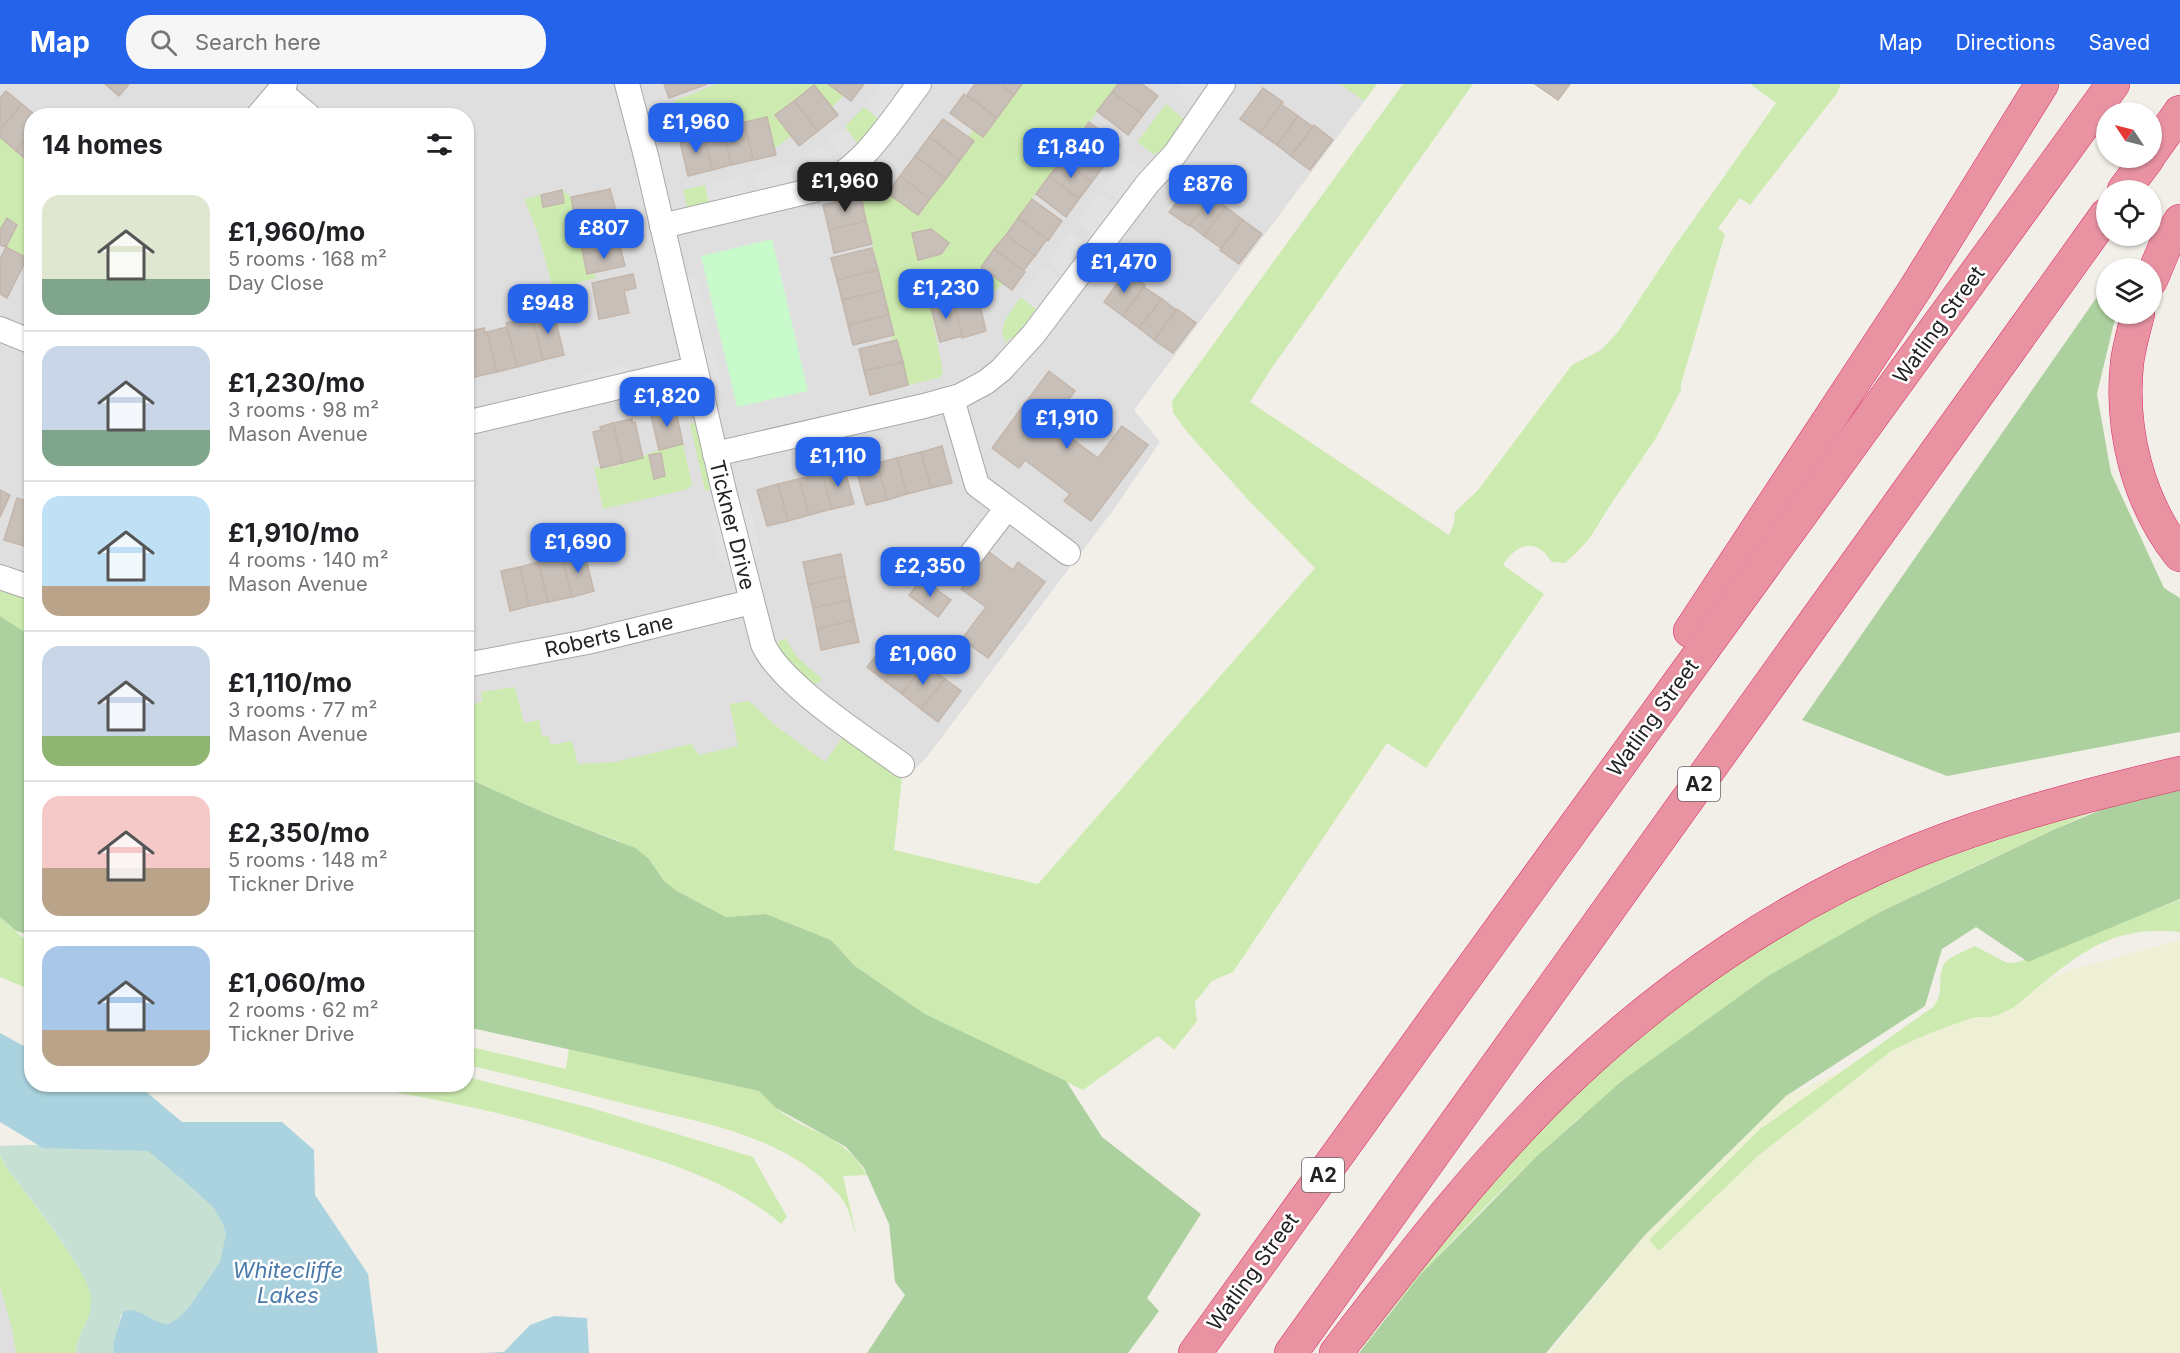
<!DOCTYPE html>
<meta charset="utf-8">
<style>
:root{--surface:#fff;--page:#f6f6f6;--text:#202124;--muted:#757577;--line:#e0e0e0;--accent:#2563eb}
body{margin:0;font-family:Inter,sans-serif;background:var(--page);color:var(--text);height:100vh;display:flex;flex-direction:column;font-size:22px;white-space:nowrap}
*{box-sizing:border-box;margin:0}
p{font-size:20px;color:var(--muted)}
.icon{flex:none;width:33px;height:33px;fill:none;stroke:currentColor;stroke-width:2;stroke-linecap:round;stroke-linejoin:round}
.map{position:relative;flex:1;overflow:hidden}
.panel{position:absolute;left:24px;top:24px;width:450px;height:984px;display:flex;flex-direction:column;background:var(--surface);border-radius:24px;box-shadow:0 2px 4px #0004}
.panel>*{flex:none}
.needle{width:39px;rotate:305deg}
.fabs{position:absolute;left:2096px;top:18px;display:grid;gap:12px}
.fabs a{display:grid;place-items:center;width:66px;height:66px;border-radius:50%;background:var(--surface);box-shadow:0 2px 4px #0004;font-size:30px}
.price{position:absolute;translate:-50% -51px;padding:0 14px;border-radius:12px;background:var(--accent);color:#fff;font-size:20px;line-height:39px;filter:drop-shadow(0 2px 3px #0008)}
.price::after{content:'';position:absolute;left:50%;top:36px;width:18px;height:14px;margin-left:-9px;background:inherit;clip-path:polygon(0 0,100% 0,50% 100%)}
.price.current{background:#222;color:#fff}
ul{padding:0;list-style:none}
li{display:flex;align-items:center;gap:18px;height:150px;padding:0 18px}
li+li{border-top:2px solid var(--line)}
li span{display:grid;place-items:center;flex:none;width:168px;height:120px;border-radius:18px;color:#555}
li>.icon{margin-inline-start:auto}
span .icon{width:72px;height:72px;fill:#fffc;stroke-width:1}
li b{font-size:26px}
h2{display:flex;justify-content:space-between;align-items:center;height:72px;padding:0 18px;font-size:26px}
header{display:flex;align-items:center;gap:36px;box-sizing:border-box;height:84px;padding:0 30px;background:var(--accent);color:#fff}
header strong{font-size:28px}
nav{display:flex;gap:33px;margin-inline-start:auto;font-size:21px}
.search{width:420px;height:54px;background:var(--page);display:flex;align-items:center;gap:15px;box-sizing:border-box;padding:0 21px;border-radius:24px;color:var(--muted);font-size:22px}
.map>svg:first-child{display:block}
</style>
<header>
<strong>Map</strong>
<div class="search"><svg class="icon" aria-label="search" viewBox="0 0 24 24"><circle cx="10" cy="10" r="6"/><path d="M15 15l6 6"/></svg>Search here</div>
<nav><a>Map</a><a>Directions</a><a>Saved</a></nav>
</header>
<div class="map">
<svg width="2180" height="1269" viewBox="0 0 2180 1269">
<rect width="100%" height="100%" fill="#f2efe9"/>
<g fill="#e0dfdf">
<polygon points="0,0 1377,0 1134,326 1160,358 1114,425 926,674 907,693 902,694 844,651 814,695 582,683 466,621 466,32 32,32 31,517 0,506"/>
<polygon points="0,1201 26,1269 0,1269"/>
</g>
<polygon fill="#eef0d5" points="2180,856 2180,1269 1549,1269 1644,1152 1786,1012 2070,886"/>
<g fill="#cdebb0">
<polygon points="717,0 828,0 844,11 832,23 814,1 776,31 791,52 774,65 766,33 679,53 674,17"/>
<polygon points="1022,0 1118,0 981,183 1003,200 995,207 978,212 976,209 930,221 943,289 939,294 908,301 897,257 892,258 891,252 894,250 861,114 878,110 885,111 887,109 918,131 973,58 968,53 973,46 983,53"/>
<polygon points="1340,0 1377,0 1364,17"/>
<path d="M1403,0H1473L1271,285L1250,318L1449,451L1454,439L1455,428L1478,406L1572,281L1601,266L1618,248L1672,166L1776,19L1750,0H1841L1837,9L1750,121L1740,114L1718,144L1725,150L1681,300V306L1656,354L1607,426C1593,450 1587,460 1565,479L1552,478C1549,475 1546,470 1543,467C1527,454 1512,467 1503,481L1544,510L1426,684L1387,659L1233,888L1212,897L1195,918L1197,937L1174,966L1158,952L1083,1006L925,930L855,882L831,856L766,830L726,833L677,807L664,797L649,775L619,757L545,729L467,694L466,621L482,618L481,608L515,603L524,639L539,636L542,653L548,652L551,661L572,657L578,680L615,678L691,660L699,671L738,662L730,620L749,617L776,642L825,678L844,651L902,694L894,766L1038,800L1315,484L1252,420L1188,349L1173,329L1172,317Z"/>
<polygon points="1166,20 1186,37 1162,69 1157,68 1155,71 1137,58"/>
<polygon points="864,23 880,36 859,62 845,43"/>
<polygon points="0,53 31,80 31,176 6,163 17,141 7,134 0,146"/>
<polygon points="705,101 710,123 688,127 683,106"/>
<polygon points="562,106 571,113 576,140 596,194 553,205 538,149 524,115"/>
<polygon points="1021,213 1036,225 1014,254 1008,255 1007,260 1002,250 1005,236"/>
<polygon points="697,338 713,405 705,407 690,340"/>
<path d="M683,360L692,400L688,405L603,425L594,383C616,387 639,372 659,366C667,363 675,362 683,360Z"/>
<polygon points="0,506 31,517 31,552 0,532"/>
<polygon points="785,554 798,574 822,595 814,601 791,581 776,560"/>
<path d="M2112,721L2090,729L1982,779L1882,827L1578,1035C1501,1105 1425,1179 1363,1263L1360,1262L1495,1090L1617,967L1745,871L1927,774Z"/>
<path d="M2180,816V848C2120,842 2090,861 2044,898C2032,907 2020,921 2007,927C2002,929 1996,932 1990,933C1984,934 1978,932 1972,934C1945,943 1916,954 1891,967L1758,1072L1659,1167L1649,1156L1759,1046L1933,923C1945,910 1937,897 1943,882C1946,874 1967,866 1975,862L2007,879L2019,878Z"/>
<polygon points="0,833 22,853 31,856 31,906 0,893"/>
<path d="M467,962L566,985L569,965L759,1007C767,1011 770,1018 776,1024C808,1051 843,1048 867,1091L843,1092L857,1154C852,1138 849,1121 837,1109C785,1051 702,1039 630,1021C576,1007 521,993 467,981Z"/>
<path d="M467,993L588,1023L753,1073L787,1133L781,1140C733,1099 673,1080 613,1062C563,1047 512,1031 460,1021C425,1013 391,1008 357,1001L466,1000Z"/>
<path d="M0,1071L6,1083C24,1108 88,1186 91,1212C94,1234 77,1248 76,1269H16L12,1244L0,1203Z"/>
</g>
<g fill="#add19e">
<polygon points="2106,200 2106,230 2116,230 2097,310 2111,389 2164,504 2180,514 2180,648 1947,692 1802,636"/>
<polygon points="0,532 31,552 31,851 16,847 0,833"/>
<polygon points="467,694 545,729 635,764 649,775 664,797 677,807 726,833 766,830 831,856 855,882 925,930 1066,997 1102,1053 1201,1130 1147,1214 1159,1227 1128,1269 867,1269 905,1211 895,1198 889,1140 864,1084 846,1063 776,1024 759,1007 467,943"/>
<polygon points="2180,704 2180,815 2028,878 1976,843 1942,865 1925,922 1786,1012 1644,1152 1546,1269 1359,1269 1420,1191 1537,1072 1623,996 1768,892 1882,827 2053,746 2112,721"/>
</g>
<path fill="#c6e0d4" d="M277,1052L276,1269L121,1230L114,1269H76C77,1249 91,1238 91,1216C91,1188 25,1109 6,1083L0,1071V1062Z"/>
<polygon fill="#c8facc" points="772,155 808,307 737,323 701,172"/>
<g fill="#e2e2e2">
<polygon points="882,0 899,0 904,4 880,36 864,23"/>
<polygon points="1181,0 1208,0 1192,22 1175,9"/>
<polygon points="845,43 859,62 846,77 828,55"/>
<polygon points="822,60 839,82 822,93 805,73"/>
<polygon points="1126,73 1144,86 1120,117 1103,104"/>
<polygon points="790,80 794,102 757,111 752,90"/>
<polygon points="742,92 748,113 710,123 705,101"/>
<polygon points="1100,108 1118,121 1095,152 1077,139"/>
<polygon points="1070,148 1088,161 1064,192 1047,179"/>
<polygon points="1045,182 1062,195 1038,227 1021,213"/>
<polygon points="686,190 696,194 707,239 699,250"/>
<polygon points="701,258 713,264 723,308 715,319"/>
<polygon points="623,282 634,288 572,302 581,291"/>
<polygon points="737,413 749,420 761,467 753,478"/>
<polygon points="717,422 732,485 719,475 710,432"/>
</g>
<g fill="#aad3df">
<path d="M0,949L31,966L32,1000L138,1001L182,1038H282L314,1066L315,1111L368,1190L378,1269H114L113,1260L123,1228C139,1220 153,1241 169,1240L180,1233L190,1222L220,1178L226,1150L223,1140L214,1124L189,1101L148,1067L43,1064L0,1038Z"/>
<polygon points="554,1232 587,1234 589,1269 481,1269 504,1268 530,1241"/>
</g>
<g fill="#c7bfb8" stroke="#c4b6ab" stroke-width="1.5">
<polygon points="105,0 129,0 119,12"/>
<polygon points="664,0 707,0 669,14"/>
<polygon points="828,0 864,0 851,17"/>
<polygon points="975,0 1000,0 1014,11 997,34 967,11"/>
<polygon points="1000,0 1022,0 1014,11"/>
<polygon points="1118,0 1142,0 1158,12 1143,31 1112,8"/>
<polygon points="1535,0 1570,0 1558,16"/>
<polygon points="814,1 838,31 818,47 794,17"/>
<polygon points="1263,4 1283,18 1260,49 1240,35"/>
<polygon points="6,7 22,20 0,46 0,14"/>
<polygon points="1112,8 1143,31 1128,51 1097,27"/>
<polygon points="964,10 997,34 983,53 950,29"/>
<polygon points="794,17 818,47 799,62 775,31"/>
<polygon points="22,20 36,32 32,32 32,48 16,67 0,53 0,46"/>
<polygon points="1281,20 1298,32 1277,61 1260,49"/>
<polygon points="1298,32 1313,43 1291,72 1277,61"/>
<polygon points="767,33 776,71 753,76 744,38"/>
<polygon points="943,35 974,57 960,76 929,53"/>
<polygon points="744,38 753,76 731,81 722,43"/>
<polygon points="1089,38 1120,61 1106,79 1076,57"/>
<polygon points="1314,41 1333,56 1310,86 1291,72"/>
<polygon points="722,43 731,81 712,86 703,47"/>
<polygon points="703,47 712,86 688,92 679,53"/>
<polygon points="32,48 32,80 16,67"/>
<polygon points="929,53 960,76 946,95 915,72"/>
<polygon points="1076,57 1106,79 1092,98 1062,76"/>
<polygon points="915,72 946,95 930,115 900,92"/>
<polygon points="1062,76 1092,98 1079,115 1049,92"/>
<polygon points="900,92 930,115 918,131 887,109"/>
<polygon points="1049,92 1079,115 1066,133 1036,110"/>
<polygon points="1193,98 1212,112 1189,142 1169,128"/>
<polygon points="610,105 617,131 576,140 571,113"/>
<polygon points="562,106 564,119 543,123 541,111"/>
<polygon points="861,112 866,137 829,146 823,121"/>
<polygon points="1212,112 1226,123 1204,152 1190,141"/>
<polygon points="1032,115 1062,137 1048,157 1018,134"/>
<polygon points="1226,123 1243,136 1221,164 1204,152"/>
<polygon points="7,134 17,141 6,163 0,161 0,146"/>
<polygon points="1018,134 1047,155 1035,172 1006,151"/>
<polygon points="610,135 612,143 617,142 620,162 583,170 577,142"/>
<polygon points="1243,136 1262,150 1239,180 1220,166"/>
<polygon points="866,137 872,160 834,169 829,146"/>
<polygon points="931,145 949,159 941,170 918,176 912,149"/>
<polygon points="1006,151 1035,172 1023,187 994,165"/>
<polygon points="620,162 625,182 587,190 583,170"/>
<polygon points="6,163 27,174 7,214 0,210 0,175"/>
<polygon points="872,164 878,186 837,196 831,174"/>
<polygon points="994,165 1025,188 1012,206 981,183"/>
<polygon points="878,186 883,206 842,216 837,196"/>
<polygon points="1126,187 1145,201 1123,232 1104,218"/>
<polygon points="633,190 636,204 624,207 629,229 599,235 592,199"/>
<polygon points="1144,203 1162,215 1139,244 1123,232"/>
<polygon points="883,206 889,231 848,241 842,216"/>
<polygon points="977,209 986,247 962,254 953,215"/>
<polygon points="953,215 962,252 940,258 930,220"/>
<polygon points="1162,215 1176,226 1154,256 1139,244"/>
<polygon points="553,225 564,271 543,276 534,240 538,239 535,229"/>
<polygon points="1177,225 1196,239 1173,269 1154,256"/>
<polygon points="889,231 894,251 853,261 848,241"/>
<polygon points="530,234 532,240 534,240 543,276 517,283 506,239"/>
<polygon points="507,243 517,283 497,288 487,248"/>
<polygon points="484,244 485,248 487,248 497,288 474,293 466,264 466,248"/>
<polygon points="897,256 903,278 864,287 859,265"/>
<polygon points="903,278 908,301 870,311 864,287"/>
<polygon points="1049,287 1075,307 1051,339 1098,374 1122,342 1148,361 1091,437 1064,417 1070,410 1025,376 1019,384 992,364"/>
<polygon points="675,322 683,360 659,366 650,327"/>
<polygon points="632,335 632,339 635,338 643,374 622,379 613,339"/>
<polygon points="613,339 622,379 601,384 593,348 601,346 600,343"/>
<polygon points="942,362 952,399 931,404 921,368"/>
<polygon points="921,368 931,404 907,410 897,374"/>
<polygon points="661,369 665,392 654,395 649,371"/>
<polygon points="897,374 907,410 887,416 877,379"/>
<polygon points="877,379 887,416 866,421 856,385"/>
<polygon points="844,383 854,420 832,425 822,389"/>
<polygon points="822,389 832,425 809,431 799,395"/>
<polygon points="799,395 809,431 788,437 778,400"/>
<polygon points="778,400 788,437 767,442 757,406"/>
<polygon points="0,406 10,411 0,433"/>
<polygon points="17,414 32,419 32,453 28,463 4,456"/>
<polygon points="584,467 594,507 572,513 562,473"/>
<polygon points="989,468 1013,486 1018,478 1045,498 988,574 962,555 986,523 961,505"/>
<polygon points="841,470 845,492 808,501 803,478"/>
<polygon points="562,473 572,513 548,518 538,478"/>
<polygon points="538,478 548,518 529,522 520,483"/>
<polygon points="520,483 529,522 510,527 501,487"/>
<polygon points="845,492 850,516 813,524 808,501"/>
<polygon points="922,495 951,516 938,533 909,511"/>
<polygon points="850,516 854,536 817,545 813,524"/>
<polygon points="854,536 859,558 821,566 817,545"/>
<polygon points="890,553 908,567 885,597 867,583"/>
<polygon points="908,567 925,580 902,610 885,597"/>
<polygon points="925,580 945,595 921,625 902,610"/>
<polygon points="945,595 961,607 938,638 921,625"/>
</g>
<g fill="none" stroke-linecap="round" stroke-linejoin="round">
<defs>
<g id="street">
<path d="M627,0L646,72L724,407L763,560C781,601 864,653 902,681"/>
<polyline points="279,7 309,32"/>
<polyline points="258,32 285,0"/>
<path d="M662,142L814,106C862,86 889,40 919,0"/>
<polyline points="0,245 32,258"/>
<polyline points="952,315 977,401 1068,469"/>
<polyline points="466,339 694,285"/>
<polyline points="715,370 924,322 960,312 986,298 1001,286 1033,251 1148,99 1175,70 1223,0"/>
<polyline points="909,488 967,476 1007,424"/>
<polyline points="0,493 32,504"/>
<polyline points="466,581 587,558 751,518"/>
</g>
<g id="highway">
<polyline points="2151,69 2180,28"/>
<polyline points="2124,106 2148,74"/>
<polyline points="2151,196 2164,165 2180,137"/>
<path d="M2138,230C2134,246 2129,263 2127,279C2120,346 2138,418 2180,471"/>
<polyline points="1690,547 1915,205 2042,0"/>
<polyline points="1195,1269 1451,913 2113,0"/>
<polyline points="1291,1269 2106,131"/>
<path d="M1336,1269C1408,1176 1480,1081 1565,999C1666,902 1787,819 1916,767C2001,733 2091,710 2180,689"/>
</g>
</defs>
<use href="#street" stroke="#a9a9a9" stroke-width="26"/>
<use href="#highway" stroke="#dc2a67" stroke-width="34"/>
<use href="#street" stroke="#fff" stroke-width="24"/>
<use href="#highway" stroke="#e892a2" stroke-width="33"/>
</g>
<g text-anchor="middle" stroke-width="5" stroke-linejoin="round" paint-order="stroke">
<g fill="#fff" stroke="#646464" stroke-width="1.5">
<rect x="1678" y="683" width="42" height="34" rx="4.5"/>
<rect x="1302" y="1074" width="42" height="34" rx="4.5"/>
</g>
<g font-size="20" font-weight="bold" fill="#222">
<text x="1699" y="707">A2</text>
<text x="1323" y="1098">A2</text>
</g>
<g font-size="21" fill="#222" stroke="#fff">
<text transform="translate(1939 241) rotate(-54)" y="7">Watling Street</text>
<text transform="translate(732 441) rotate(76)" y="7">Tickner Drive</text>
<text transform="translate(609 552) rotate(-13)" y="7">Roberts Lane</text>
<text transform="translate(1653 634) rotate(-54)" y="7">Watling Street</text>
<text transform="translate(1253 1188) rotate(-54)" y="7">Watling Street</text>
</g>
<g font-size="22" font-style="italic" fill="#4a7aab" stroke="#fff">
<text x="288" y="1194">Whitecliffe<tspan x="288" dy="25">Lakes</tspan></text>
</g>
</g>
</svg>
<div class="fabs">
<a><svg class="needle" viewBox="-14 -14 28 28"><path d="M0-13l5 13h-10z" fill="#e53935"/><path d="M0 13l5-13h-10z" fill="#757577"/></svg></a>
<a><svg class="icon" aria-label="locate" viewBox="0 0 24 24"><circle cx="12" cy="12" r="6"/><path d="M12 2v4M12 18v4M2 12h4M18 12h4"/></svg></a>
<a><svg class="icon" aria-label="layers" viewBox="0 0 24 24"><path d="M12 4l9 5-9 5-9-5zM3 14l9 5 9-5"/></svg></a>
</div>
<b class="price" style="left:696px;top:70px">£1,960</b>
<b class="price" style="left:1071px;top:95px">£1,840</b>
<b class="price current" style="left:845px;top:129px">£1,960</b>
<b class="price" style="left:1208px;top:132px">£876</b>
<b class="price" style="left:604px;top:176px">£807</b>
<b class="price" style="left:1124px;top:210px">£1,470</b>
<b class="price" style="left:946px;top:236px">£1,230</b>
<b class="price" style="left:548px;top:251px">£948</b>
<b class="price" style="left:667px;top:344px">£1,820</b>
<b class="price" style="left:1067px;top:366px">£1,910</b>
<b class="price" style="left:838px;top:404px">£1,110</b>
<b class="price" style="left:578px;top:490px">£1,690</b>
<b class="price" style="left:930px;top:514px">£2,350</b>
<b class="price" style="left:923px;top:602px">£1,060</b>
<section class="panel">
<h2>14 homes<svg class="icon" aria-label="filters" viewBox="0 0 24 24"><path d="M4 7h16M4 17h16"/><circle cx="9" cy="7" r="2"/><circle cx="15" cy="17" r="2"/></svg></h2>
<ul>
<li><span style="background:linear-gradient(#dfe7d0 70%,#7fa58c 0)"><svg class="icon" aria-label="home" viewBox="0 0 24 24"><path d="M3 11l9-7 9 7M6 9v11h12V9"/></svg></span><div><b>£1,960/mo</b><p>5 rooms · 168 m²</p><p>Day Close</p></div></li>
<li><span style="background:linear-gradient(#c9d6e8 70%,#7fa58c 0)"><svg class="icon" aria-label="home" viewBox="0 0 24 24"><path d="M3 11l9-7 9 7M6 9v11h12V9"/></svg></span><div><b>£1,230/mo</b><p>3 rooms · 98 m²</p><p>Mason Avenue</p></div></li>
<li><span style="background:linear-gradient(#bfe0f5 75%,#b9a48a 0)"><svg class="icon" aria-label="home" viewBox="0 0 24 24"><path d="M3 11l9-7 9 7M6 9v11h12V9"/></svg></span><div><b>£1,910/mo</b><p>4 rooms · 140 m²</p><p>Mason Avenue</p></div></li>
<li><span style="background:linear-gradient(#c9d6e8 75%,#8fb573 0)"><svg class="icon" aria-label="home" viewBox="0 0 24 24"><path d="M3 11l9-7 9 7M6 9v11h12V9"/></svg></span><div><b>£1,110/mo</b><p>3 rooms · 77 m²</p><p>Mason Avenue</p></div></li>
<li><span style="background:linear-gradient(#f6c9c9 60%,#b9a48a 0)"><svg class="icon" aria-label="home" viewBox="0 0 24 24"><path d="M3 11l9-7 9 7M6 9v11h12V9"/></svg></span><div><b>£2,350/mo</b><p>5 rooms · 148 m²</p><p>Tickner Drive</p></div></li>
<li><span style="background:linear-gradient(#a9c7e8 70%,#b9a48a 0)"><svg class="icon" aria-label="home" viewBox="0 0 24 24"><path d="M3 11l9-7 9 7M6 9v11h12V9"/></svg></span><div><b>£1,060/mo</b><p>2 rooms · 62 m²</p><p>Tickner Drive</p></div></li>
</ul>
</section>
</div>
